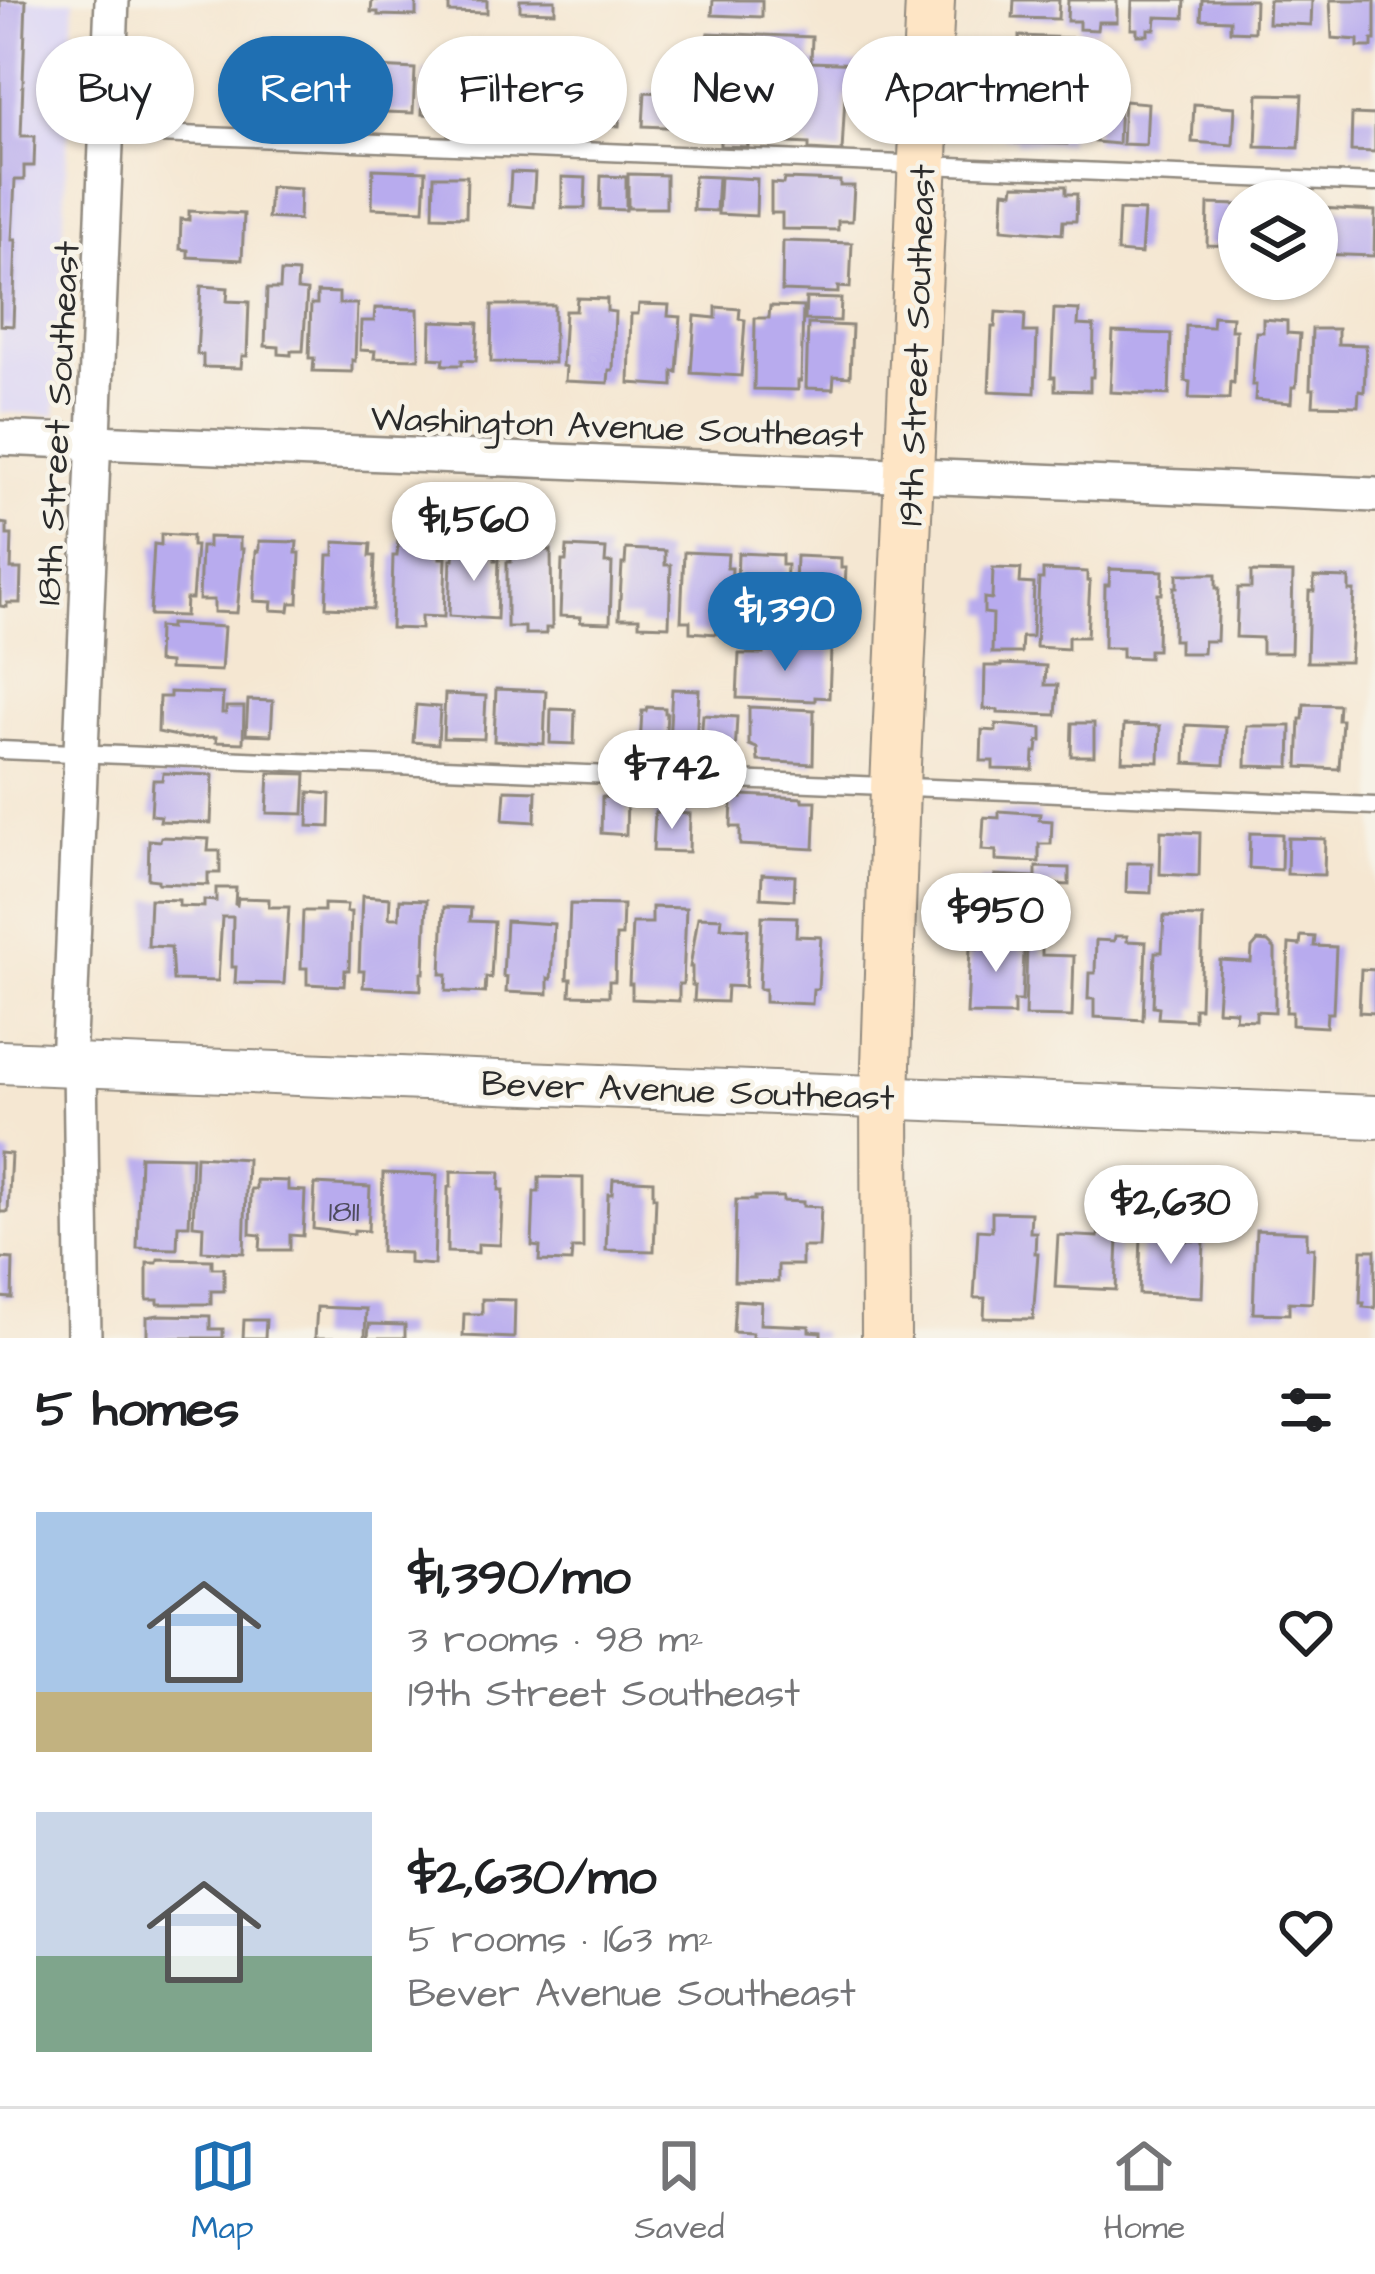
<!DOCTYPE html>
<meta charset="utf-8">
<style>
:root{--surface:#fff;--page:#f2f2f2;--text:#202124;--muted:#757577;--line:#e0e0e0;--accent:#1f6fb2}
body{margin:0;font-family:"Architects Daughter",sans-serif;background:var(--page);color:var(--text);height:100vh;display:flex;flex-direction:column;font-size:45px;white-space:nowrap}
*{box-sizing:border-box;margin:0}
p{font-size:39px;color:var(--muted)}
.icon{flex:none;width:66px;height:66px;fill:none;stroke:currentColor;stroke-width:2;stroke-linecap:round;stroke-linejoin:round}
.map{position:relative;height:1338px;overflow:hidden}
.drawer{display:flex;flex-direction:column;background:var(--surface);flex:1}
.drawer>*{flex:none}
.banner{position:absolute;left:36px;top:36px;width:1305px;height:108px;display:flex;gap:24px}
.controls{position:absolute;left:1218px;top:180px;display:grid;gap:24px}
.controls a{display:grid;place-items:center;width:120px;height:120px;border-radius:50%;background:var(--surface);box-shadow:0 3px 9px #0004;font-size:60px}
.price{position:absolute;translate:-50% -102px;padding:0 27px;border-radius:42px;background:#fff;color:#222;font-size:39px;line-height:78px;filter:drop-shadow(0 3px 6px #0008)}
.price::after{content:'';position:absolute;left:50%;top:72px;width:36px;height:27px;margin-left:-18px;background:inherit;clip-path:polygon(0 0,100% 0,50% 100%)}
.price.current{background:var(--accent);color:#fff}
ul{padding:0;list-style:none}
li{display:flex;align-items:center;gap:36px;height:300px;padding:0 36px}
li span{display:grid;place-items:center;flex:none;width:336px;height:240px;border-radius:0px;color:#555}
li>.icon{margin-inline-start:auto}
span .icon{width:144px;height:144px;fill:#fffc;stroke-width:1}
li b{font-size:51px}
h2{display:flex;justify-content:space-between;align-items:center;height:144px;padding:0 36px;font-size:51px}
.tag{padding:0 42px;border-radius:54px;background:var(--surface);box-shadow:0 3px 9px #0004;font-size:42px;line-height:108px}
.tag.current{background:var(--accent);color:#fff}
.tabs{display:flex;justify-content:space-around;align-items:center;height:168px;border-top:3px solid var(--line);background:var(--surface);font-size:33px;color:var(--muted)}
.tabs a{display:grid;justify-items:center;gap:6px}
.tabs .current{color:var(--accent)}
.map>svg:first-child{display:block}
</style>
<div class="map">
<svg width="1375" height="1338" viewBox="0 0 1375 1338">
<rect width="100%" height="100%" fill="#f7f3e8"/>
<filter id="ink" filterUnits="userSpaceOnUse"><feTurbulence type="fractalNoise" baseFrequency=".00833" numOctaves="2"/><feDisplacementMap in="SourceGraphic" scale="24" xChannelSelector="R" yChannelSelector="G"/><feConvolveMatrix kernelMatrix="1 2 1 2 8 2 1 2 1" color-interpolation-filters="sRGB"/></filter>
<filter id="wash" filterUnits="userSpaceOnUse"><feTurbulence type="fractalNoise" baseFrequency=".004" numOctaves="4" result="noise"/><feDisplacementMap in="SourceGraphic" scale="48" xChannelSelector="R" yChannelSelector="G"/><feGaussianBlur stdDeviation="2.7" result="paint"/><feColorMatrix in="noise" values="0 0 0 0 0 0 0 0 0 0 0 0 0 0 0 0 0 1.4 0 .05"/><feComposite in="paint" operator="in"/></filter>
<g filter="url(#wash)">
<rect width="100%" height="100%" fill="#f5e7d2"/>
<polygon fill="#dcd6f6" points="0,0 74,0 55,415 0,412"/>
<g id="blocks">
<g fill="#b8abee">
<polygon points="0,0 26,0 21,136 35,136 34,166 24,166 24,180 15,180 12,240 16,240 13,326 0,325"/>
<polygon points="372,0 416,0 416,16 378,15 378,12 371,12"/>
<polygon points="449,0 487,0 487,13 449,12"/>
<polygon points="520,0 555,0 555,12 520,11"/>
<polygon points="713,0 762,0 762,17 712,15"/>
<polygon points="1014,0 1059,0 1058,19 1013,18"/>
<polygon points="1068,0 1117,0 1117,22 1098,22 1097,30 1079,29 1079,21 1067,21"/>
<polygon points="1132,0 1185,0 1184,18 1156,17 1155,29 1148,29 1148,35 1137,35 1137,29 1131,29"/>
<polygon points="1202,0 1255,0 1254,32 1230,31 1230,20 1201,19"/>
<polygon points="1269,0 1312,0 1311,25 1268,23"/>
<polygon points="1330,0 1375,0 1375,40 1372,40 1372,47 1358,47 1358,40 1332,38"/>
<polygon points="708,33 812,37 811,62 863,64 862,97 845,96 842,152 809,150 809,144 748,141 748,147 720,146 720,133 712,133 712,130 705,129 705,126 695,125 696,94 706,95"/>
<polygon points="1019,36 1074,38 1074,43 1085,43 1084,69 1074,69 1073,87 1018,85 1019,70 1007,69 1007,52 1019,53"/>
<polygon points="357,66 415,69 413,113 354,111"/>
<polygon points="424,71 471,73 469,116 422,114"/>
<polygon points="290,83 326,85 324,120 288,118"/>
<polygon points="503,83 534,85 531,124 501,122"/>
<polygon points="581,88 621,89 619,126 579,124"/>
<polygon points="645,92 687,94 686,128 643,126"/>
<polygon points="1258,94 1302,95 1299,148 1256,147"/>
<polygon points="1019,98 1067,99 1067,109 1082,109 1081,134 1068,133 1067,144 1016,143 1016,138 1003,137 1004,104 1019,105"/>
<polygon points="1097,100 1120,101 1118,144 1095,142"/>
<polygon points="1124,101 1148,103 1146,145 1122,144"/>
<polygon points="1194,104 1235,107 1233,145 1192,142"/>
<polygon points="1352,114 1375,115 1375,152 1351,151"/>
<polygon points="373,169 426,171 424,210 372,208"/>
<polygon points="511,172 535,173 533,207 509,205"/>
<polygon points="628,174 666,175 666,208 628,208"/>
<polygon points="434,176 467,176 466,217 433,216"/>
<polygon points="601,176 626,177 626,210 600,209"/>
<polygon points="694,176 718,177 716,211 693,210"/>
<polygon points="562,177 586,178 585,208 562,208"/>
<polygon points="720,177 757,179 756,216 718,214"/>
<polygon points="784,179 840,181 840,186 854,186 852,221 838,221 838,230 782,229 782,213 771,213 771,183 783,184"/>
<polygon points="1014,185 1066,186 1066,194 1077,194 1076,221 1063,221 1062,234 1002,229 1004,191 1013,192"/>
<polygon points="270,187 300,189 299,220 268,218"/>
<polygon points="1208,204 1239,205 1239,246 1207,245"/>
<polygon points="1318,208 1375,211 1374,256 1317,254"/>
<polygon points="1119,210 1144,211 1141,254 1117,252"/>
<polygon points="189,211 244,214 242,260 188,257 188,250 180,249 181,219 189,220"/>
<polygon points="783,241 852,243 850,288 838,287 838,293 782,291"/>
<polygon points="281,272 298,273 297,290 307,291 303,351 291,351 291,355 279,354 279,347 265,346 267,289 280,289"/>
<polygon points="201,286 228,288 227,301 249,302 247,356 242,356 241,368 203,367 203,355 197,354"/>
<polygon points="317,292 339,293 339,304 357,304 355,361 352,360 352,372 313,371 314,358 309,358 311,304 317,304"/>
<polygon points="577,298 607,299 607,311 615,312 613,370 609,370 608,383 565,381 566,367 562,366 565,311 576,311"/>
<polygon points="806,298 841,299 840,321 805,320"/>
<polygon points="639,304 669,305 668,316 681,317 677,372 673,371 673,386 629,383 631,314 638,314"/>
<polygon points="492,305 554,305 554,363 491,362"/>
<polygon points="770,306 803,307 801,381 798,381 798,390 754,389 755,318 769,318"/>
<polygon points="716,307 740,309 739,319 745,320 741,376 691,373 695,316 716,318"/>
<polygon points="375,308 418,309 419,359 374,358 375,351 360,350 361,321 374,321"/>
<polygon points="1054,309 1079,310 1078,325 1094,326 1093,377 1090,377 1090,391 1055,390 1055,377 1051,377"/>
<polygon points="996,312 1025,314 1024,332 1037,332 1035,393 989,391 992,327 995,327"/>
<polygon points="1213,316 1232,317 1231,330 1236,330 1234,383 1230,382 1229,399 1189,398 1190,382 1185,381 1186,326 1212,327"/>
<polygon points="1263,319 1287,321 1287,333 1300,334 1296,387 1292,387 1291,403 1255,400 1256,385 1252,385 1256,332 1263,332"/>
<polygon points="431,321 478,323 476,361 462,360 462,365 443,365 444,359 430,358"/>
<polygon points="808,324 852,326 850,377 834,376 833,389 806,388"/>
<polygon points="1312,329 1338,329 1338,344 1366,345 1364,392 1359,391 1358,406 1313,405 1314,389 1310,389"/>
<polygon points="1113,332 1171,334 1169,395 1110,392"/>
<polygon points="0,523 7,524 7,535 12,535 11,569 21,569 20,603 7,603 7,607 0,606"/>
<polygon points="161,534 192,536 192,546 196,546 192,599 186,599 185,616 150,615 154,544 161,545"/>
<polygon points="208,537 240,538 240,549 243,549 237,613 214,612 214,600 199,600 201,547 208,547"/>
<polygon points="259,541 297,542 296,553 300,553 298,603 290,603 289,611 271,610 272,602 254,601 256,551 259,551"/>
<polygon points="398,541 441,543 440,558 446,558 444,617 421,616 421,629 391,628 393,556 397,556"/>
<polygon points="334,542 371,544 370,556 375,556 373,609 326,607 328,555 334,555"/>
<polygon points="455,547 495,549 495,560 499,560 497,619 449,616 451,559 454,559"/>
<polygon points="567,547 606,549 605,563 612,563 610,623 580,622 581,617 560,616 562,561 566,561"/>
<polygon points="626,549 665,551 665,565 671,565 669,626 639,625 639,618 619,618 622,564 625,564"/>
<polygon points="511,550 551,550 552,628 546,628 546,634 525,634 525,627 507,627 507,562 511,562"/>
<polygon points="684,552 728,554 727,568 732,568 729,622 716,622 716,634 690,632 690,621 681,621"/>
<polygon points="738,553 782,555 782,565 787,565 785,621 771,621 771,632 744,631 744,619 736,619"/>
<polygon points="796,556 841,558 841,568 846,568 843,625 831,625 831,635 803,634 803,623 794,623"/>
<polygon points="993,568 1021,569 1020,583 1034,584 1032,637 1022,637 1021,653 992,653 993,614 984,613 984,598 992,599"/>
<polygon points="1110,569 1163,571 1162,594 1158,594 1157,650 1149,650 1149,658 1122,657 1122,648 1104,648 1105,585 1109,585"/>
<polygon points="1043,570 1087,572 1087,581 1090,581 1087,637 1068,637 1068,649 1036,647 1039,579 1043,579"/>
<polygon points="1251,572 1293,573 1291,653 1262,653 1262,638 1236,637 1238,588 1251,588"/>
<polygon points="1177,574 1216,574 1216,588 1219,588 1217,641 1204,641 1203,653 1179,653 1179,640 1173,640 1174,587 1177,587"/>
<polygon points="1314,577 1349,578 1349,591 1354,591 1350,662 1307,662 1309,591 1314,591"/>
<polygon points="170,624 224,627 221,671 169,669 169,663 157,662 158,627 170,628"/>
<polygon points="763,644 816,647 816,650 831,650 829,698 815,697 815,701 737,698 739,654 763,654"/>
<polygon points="1001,664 1046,666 1045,685 1058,685 1056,715 998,713 998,710 984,709 985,666 1001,666"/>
<polygon points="496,689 546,691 544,744 494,741"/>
<polygon points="672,689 699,690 696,744 669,743"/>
<polygon points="170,692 223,694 222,713 226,713 226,707 244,707 243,743 216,742 216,737 187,738 158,732 159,697 170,697"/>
<polygon points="445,694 486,696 484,739 443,738"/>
<polygon points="248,700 273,701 271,735 246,734"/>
<polygon points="1304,704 1339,705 1338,720 1342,720 1339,769 1298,767 1300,719 1303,719"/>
<polygon points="416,705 440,707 438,744 413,742"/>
<polygon points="647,707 665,708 665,713 667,713 665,747 640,746 642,711 646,711"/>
<polygon points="749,707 814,710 813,764 758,761 757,748 749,745"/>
<polygon points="551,709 575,710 574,744 550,743"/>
<polygon points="703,715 737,717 735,755 700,753"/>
<polygon points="1072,723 1094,723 1094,756 1071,756"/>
<polygon points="996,724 1042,728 1042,741 1038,741 1037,752 1034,752 1033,770 993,769 993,761 981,761 982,730 996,731"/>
<polygon points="1124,725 1160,726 1159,762 1122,761"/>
<polygon points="1186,725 1226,727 1224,765 1185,763"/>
<polygon points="1247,726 1291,726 1290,767 1246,766"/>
<polygon points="163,773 213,775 211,823 160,821 161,816 151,815 153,780 162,780"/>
<polygon points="269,773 306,774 304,814 267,813"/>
<polygon points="505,790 536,791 535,822 503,820"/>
<polygon points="309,792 331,794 330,827 308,826"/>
<polygon points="742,795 802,798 802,801 816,801 814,849 740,845 740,827 731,827 732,798 742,798"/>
<polygon points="602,797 627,798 626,835 601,833"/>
<polygon points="999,811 1040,814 1039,820 1052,821 1051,844 1039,844 1039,862 996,860 996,851 982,850 984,817 999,818"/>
<polygon points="655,812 690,814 689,852 653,851"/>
<polygon points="1161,831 1200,833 1199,876 1160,874"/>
<polygon points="1250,833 1282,834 1281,870 1249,868"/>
<polygon points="161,837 209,839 208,851 220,851 220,873 208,873 208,885 158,883 158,880 148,879 149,840 160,841"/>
<polygon points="1288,838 1325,839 1324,875 1287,874"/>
<polygon points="1127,863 1152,863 1151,893 1126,892"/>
<polygon points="1036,867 1069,868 1069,885 1050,884 1049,907 1038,906 1037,923 992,921 992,916 979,915 980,880 994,880 995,875 1036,877"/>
<polygon points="762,874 795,876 794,900 761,898"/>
<polygon points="216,888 236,888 235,904 237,905 238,898 269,899 269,907 289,907 284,984 235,983 236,967 232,967 233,917 222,917 218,981 173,980 171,947 148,946 150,899 179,900 179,906 204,907 204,900 216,901"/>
<polygon points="362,896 390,898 389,918 399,918 400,899 427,900 424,973 421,973 421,990 363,987 364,971 359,971"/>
<polygon points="324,904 347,905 346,912 351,912 349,970 345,970 344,986 307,984 307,968 301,968 303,911 324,911"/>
<polygon points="570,904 623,905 622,936 616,936 615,981 609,981 609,996 570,995 571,979 567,979"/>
<polygon points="444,907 471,908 470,921 494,922 491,978 486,977 485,993 446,991 447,974 441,974"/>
<polygon points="652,907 686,908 683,984 679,984 679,1001 632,999 632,984 629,984 632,923 652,923"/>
<polygon points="762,916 797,917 796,936 821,937 818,989 813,989 812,1004 765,1002 765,989 759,989"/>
<polygon points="1164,916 1203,917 1200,1008 1194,1008 1194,1020 1158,1018 1159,1007 1153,1006 1155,952 1162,952"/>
<polygon points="698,917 722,918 721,927 748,929 745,987 727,986 726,1002 694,1001 695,986 692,985 692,967 690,967"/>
<polygon points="506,921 554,924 551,979 548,978 548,994 506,992 507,977 503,976"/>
<polygon points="987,932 1022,933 1021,951 1024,951 1022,1001 1014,1001 1014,1015 967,1014 970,948 986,949"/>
<polygon points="1115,936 1127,936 1127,941 1146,942 1143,1020 1094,1017 1094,999 1088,999 1089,973 1095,973 1096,940 1114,941"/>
<polygon points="1301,936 1315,937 1314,946 1336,947 1333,1013 1327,1013 1326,1027 1292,1025 1292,1012 1286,1012 1289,944 1300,945"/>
<polygon points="1258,941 1268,942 1275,949 1275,1012 1256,1011 1256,1020 1235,1019 1236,1011 1217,1010 1220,960 1251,962 1252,948"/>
<polygon points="1027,945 1042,945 1042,955 1074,956 1072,1017 1025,1016"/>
<polygon points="1361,969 1375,970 1375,1013 1359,1012"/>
<polygon points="0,1153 11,1154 8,1212 0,1212"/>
<polygon points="140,1156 192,1157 189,1225 178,1225 177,1249 137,1248"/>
<polygon points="196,1156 247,1159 244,1253 202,1251 203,1226 193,1225"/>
<polygon points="451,1171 500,1172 499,1190 503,1190 500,1245 478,1244 478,1253 447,1252 448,1187 451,1187"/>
<polygon points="383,1173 437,1175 434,1265 409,1263 409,1253 381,1252"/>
<polygon points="539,1177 583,1178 583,1248 572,1248 571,1262 539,1261 540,1247 532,1246 534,1192 539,1192"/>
<polygon points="613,1179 653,1181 653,1197 656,1197 654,1251 606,1250 608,1194 612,1194"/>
<polygon points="256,1180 288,1181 288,1190 305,1191 303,1236 290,1235 290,1250 260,1250 261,1235 250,1234 251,1189 256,1189"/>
<polygon points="315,1184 370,1187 368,1231 354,1230 354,1234 313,1229"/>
<polygon points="755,1197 783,1197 783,1201 803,1202 803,1206 821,1207 819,1247 802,1247 802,1265 778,1265 778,1282 734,1281 736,1200 755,1200"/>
<polygon points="992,1212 1031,1213 1030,1232 1036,1232 1035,1253 1038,1253 1033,1319 984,1318 985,1298 974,1298 978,1230 992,1231"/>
<polygon points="1256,1230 1307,1232 1307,1248 1314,1248 1312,1303 1289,1302 1289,1314 1253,1313"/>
<polygon points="1099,1231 1114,1231 1113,1238 1118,1238 1116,1290 1055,1287 1058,1235 1098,1237"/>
<polygon points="1151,1232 1169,1233 1168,1240 1204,1241 1202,1297 1139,1294 1141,1237 1151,1238"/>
<polygon points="1362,1250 1375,1250 1375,1308 1363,1307 1364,1303 1360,1303"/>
<polygon points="0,1258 13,1259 12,1298 0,1297"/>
<polygon points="158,1259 212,1260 212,1268 224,1268 224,1291 211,1291 211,1304 158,1304 158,1300 147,1300 147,1263 157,1263"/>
<polygon points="482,1299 515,1300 514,1338 463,1336 464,1314 482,1314"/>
<polygon points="735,1300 761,1302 760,1324 809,1326 809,1331 821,1332 821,1338 752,1338 752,1333 733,1332"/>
<polygon points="317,1307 366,1309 365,1338 315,1338"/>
<polygon points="158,1315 210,1316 210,1329 223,1329 223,1338 147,1338 147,1317"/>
<polygon points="244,1320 266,1320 265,1338 243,1338"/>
<polygon points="369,1324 405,1325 405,1338 368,1338"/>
</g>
</g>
</g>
<g filter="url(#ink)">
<use href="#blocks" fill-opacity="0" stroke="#90897e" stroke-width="3"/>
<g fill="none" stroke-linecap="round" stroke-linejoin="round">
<defs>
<g id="service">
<polyline points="107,132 1375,183"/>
<polyline points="0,750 1375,806"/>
</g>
<g id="minor">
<polyline points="0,438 1375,495"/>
<polyline points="68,1065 112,0"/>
<polyline points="80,1065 84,1338"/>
</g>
<polyline id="tertiary" points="0,1062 1375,1117"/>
<polyline id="secondary" points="886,1338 885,1097 895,787 930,0"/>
</defs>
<use href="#service" stroke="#90897e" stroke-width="21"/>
<use href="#minor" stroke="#90897e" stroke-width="38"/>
<use href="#tertiary" stroke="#90897e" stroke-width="46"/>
<use href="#secondary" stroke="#90897e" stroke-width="52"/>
<use href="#service" stroke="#fff" stroke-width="16"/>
<use href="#minor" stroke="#fff" stroke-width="33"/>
<use href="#tertiary" stroke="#fff" stroke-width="42"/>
<use href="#secondary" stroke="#fee5c5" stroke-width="48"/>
</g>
</g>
<g text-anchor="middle" stroke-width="9" stroke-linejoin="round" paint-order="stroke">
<g font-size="30" fill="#4e4b5c">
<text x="344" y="1221">1811</text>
</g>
<g font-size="36" fill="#2b2b2b" stroke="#f7f3e8">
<text transform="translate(915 345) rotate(-88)" y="13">19th Street Southeast</text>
<text transform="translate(56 423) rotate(-87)" y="13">18th Street Southeast</text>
<text transform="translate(617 425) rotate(2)" y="13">Washington Avenue Southeast</text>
<text transform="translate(688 1089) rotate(2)" y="13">Bever Avenue Southeast</text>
</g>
</g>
</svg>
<div class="controls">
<a><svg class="icon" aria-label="layers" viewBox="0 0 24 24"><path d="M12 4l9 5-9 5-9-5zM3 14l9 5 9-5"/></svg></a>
</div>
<b class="price" style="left:474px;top:584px">$1,560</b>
<b class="price current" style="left:785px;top:674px">$1,390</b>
<b class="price" style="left:672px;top:832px">$742</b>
<b class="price" style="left:996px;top:975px">$950</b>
<b class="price" style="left:1171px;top:1267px">$2,630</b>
<div class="banner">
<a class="tag">Buy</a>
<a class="tag current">Rent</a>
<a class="tag">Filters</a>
<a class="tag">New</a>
<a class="tag">Apartment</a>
</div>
</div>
<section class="drawer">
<h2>5 homes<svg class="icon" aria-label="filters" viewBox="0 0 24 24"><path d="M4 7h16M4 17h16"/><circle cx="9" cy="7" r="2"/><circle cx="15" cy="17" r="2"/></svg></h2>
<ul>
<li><span style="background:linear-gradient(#a9c7e8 75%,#c2b280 0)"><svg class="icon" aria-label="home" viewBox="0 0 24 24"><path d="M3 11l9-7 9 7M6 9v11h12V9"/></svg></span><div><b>$1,390/mo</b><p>3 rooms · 98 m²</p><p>19th Street Southeast</p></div><svg class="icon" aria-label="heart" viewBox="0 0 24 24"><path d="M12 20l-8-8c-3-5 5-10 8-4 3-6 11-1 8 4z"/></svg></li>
<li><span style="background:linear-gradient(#c9d6e8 60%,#7fa58c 0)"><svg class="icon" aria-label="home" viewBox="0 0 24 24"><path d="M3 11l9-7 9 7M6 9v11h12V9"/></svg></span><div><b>$2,630/mo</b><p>5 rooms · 163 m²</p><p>Bever Avenue Southeast</p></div><svg class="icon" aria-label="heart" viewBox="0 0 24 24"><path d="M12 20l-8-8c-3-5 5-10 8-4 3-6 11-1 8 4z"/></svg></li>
</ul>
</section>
<nav class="tabs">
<a class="current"><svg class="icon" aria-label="map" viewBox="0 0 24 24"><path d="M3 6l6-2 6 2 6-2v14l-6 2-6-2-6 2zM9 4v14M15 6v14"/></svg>Map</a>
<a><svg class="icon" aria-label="saved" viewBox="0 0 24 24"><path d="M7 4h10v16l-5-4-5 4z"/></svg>Saved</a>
<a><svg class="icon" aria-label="home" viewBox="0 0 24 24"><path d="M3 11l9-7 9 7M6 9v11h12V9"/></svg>Home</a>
</nav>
